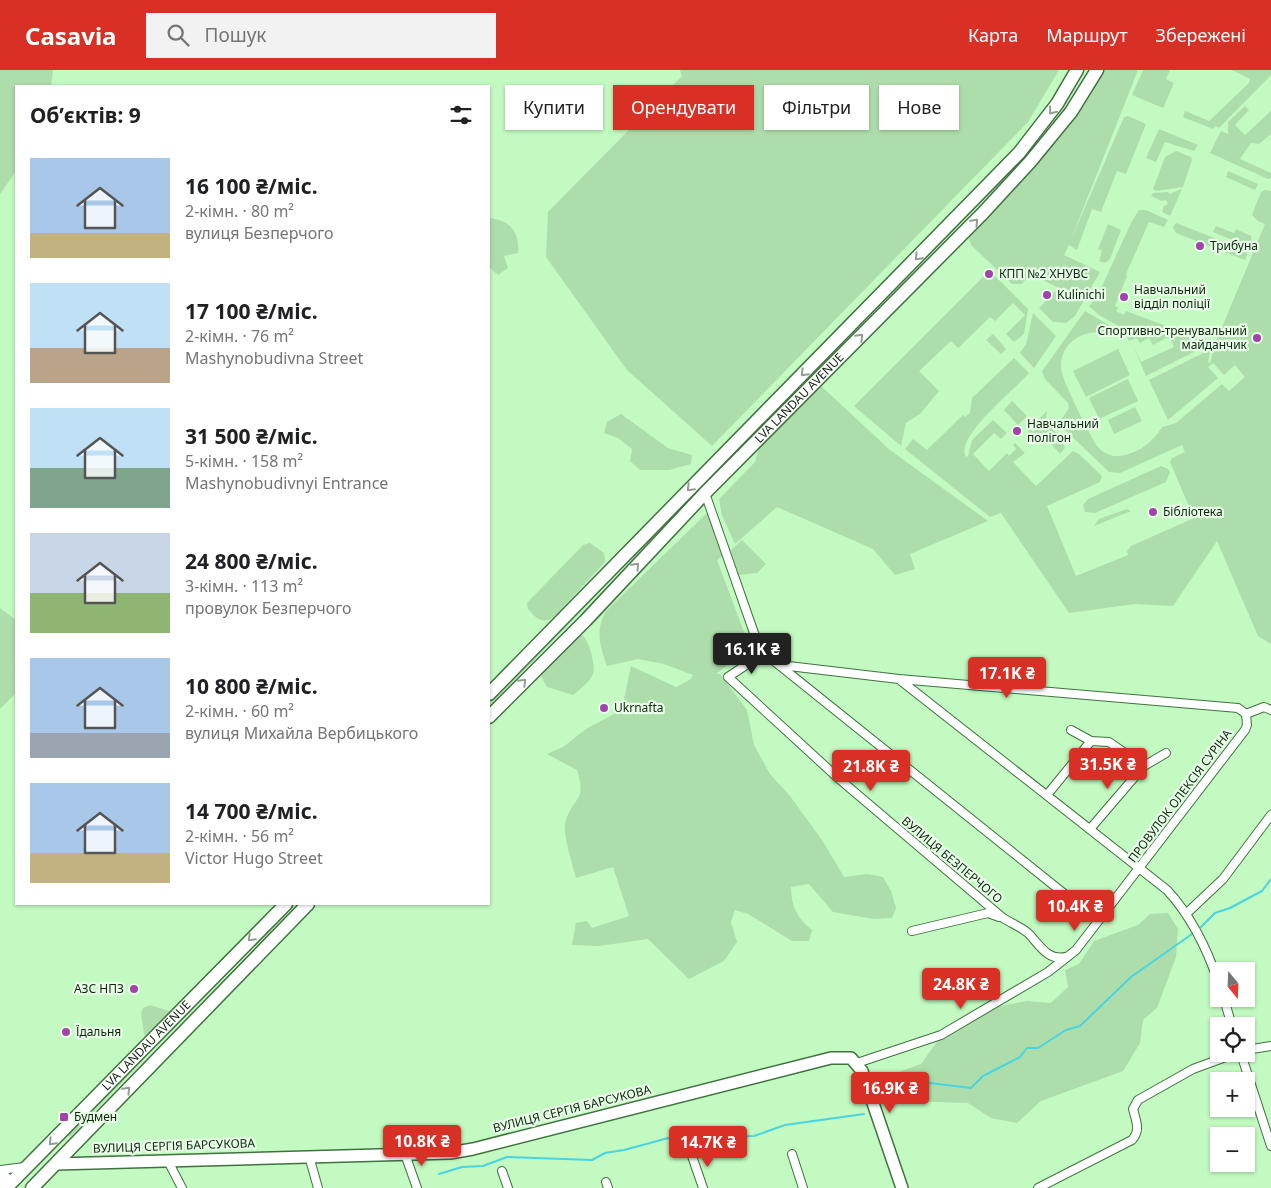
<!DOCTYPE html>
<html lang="uk">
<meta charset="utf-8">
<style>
:root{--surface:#fff;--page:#f2f2f2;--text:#202124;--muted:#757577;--accent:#d93025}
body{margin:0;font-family:"Noto Sans",sans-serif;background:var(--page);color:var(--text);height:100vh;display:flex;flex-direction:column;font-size:19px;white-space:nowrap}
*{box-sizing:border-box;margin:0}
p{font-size:16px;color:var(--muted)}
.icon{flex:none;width:28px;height:28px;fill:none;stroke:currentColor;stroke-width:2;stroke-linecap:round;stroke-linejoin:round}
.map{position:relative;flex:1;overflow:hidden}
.side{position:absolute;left:15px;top:15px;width:475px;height:820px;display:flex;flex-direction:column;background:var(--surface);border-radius:0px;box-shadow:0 1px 4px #0004}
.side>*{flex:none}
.guide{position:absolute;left:505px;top:15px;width:475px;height:45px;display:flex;gap:10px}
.needle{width:32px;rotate:161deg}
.fabs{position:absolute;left:1210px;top:892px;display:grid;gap:10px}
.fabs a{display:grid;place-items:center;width:45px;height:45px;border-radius:0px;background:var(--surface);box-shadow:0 1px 4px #0004;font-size:25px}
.price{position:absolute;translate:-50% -42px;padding:0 11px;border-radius:5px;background:var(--accent);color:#fff;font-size:16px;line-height:32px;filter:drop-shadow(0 1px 2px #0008)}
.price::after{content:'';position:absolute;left:50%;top:30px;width:15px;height:11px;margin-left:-8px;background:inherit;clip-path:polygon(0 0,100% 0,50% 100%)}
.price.selected{background:#222;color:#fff}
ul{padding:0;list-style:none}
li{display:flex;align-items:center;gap:15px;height:125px;padding:0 15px}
li span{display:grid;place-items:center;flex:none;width:140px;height:100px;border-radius:0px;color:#555}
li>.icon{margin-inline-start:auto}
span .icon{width:60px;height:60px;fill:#fffc;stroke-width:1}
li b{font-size:21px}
h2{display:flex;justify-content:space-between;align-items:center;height:60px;padding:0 15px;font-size:21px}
.pill{padding:0 18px;border-radius:0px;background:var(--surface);box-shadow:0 1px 4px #0004;font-size:18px;line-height:45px}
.pill.selected{background:var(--accent);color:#fff}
header{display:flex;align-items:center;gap:30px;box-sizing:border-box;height:70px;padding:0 25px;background:var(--accent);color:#fff}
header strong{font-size:24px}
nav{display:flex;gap:28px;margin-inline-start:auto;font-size:18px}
.search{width:350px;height:45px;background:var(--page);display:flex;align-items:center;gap:12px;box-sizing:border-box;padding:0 18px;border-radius:0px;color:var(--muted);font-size:19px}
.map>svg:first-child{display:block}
</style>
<header>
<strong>Casavia</strong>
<div class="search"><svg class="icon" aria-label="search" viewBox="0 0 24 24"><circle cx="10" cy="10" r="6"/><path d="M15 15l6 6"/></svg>Пошук</div>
<nav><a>Карта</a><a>Маршрут</a><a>Збережені</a></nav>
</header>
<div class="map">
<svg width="1271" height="1118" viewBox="0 0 1271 1118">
<rect width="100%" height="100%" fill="#c2fac1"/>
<g fill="#aeddac">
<polygon points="0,0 53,0 51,16 16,16 16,101 0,124"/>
<polygon points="680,0 1059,0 1028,52 712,376 627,300 546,187 548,142 682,6"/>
<polygon points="1097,0 1138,0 1070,172 1124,47 1128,46 1146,54 1126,104 1117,101 1101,142 1092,139 1077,180 1069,175 1064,185 1100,202 1075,246 1066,253 1053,252 1039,238 1059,218 1030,204 1022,214 1012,214 971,175 968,165 1053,69 1062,64 1079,43 1078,36"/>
<polygon points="1143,0 1170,0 1166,9 1174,13 1163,38 1132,25"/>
<polygon points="1232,0 1271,0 1271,5 1219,58 1216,56 1213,59 1183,47 1185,41 1209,51 1249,13 1250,9"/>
<polygon points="1245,36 1249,40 1235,55 1245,65 1271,41 1271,64 1259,74 1251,73 1240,89 1271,103 1271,108 1268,109 1210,83 1221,61 1228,64 1228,52"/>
<polygon points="1159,59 1198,75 1194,81 1165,72 1156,92 1146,88"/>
<polygon points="1176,81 1191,87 1192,90 1183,117 1156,121 1153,119 1165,87"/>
<polygon points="1228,101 1258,114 1255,120 1226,107"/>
<polygon points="1182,119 1170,146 1162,142 1164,136 1168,134 1166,130 1162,131 1151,126 1153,123 1168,122 1169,124"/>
<path d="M1265,120L1271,121V574L1258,566L1217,471L1173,536L1135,534L1069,543L1001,443L990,447L905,379L913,369L927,380L963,345L965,347L970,343L972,328L1014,288L1029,303C1016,319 954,367 966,387L968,386L972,370L993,350L1007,363L1001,369L994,363L973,384L989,401L1007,383L1009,386L1016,379L1013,375L1015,373L1025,383L1013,392L1036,416L1073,381L1079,384L1102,406L1100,412L1047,436L1076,506L1128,485L1127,481L1131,476L1194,448L1170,392L1172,388L1185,382L1182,375L1120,403L1109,402L1061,356V350L1069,338L1068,333L1045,309L1042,301L1085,241L1119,261L1113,264C1089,257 1060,269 1061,298C1061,309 1090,365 1097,376C1101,381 1107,384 1113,386C1133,387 1152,374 1162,357L1176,353L1222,314L1229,321L1245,307L1235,295L1224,305L1213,293L1208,297L1218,308L1168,350L1149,310L1211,279L1208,292L1210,293L1215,274L1265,154L1258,151L1252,145L1261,122Z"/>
<polygon points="1139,140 1146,140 1168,150 1164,157 1149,152 1126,204 1127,206 1115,236 1118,238 1116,241 1124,245 1126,241 1212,273 1146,306 1133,275 1141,292 1174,277 1171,270 1166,268 1153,275 1149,268 1140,273 1137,268 1129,271 1122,258 1099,245 1089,236 1097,227 1132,151"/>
<path d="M489,148C510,150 520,162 518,183L504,186L508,198L498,205L489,197Z"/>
<polygon points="1176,153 1248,181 1245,190 1176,163 1173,157"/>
<polygon points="1108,154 1121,160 1110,189 1105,193 1099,191 1102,181 1098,179"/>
<polygon points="1216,156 1234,163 1236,159 1251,166 1252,173 1247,176 1213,162"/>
<polygon points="944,169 711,408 709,406"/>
<polygon points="993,204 1028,239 1024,264 1014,272 1006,264 1025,245 1013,233 995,251 990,247 958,278 951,271 919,301 939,321 920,344 906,353 901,376 854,336 985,205 988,208"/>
<polygon points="1033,243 1056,266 1034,298 1020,283 1026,274"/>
<polygon points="993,264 1006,279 1001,284 986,270"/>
<polygon points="1118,279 1130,305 1086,327 1073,301"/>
<polygon points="1128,309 1138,331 1099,349 1089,328"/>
<polygon points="820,315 890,380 988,451 910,484 915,499 895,505 873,479 777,437 735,474 722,445 719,429 755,392 759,377"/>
<polygon points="1012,331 1027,346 1018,355 1004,340"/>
<polygon points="1135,337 1142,351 1114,364 1108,350"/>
<polygon points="1047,341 1045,351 1061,368 1065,378 1060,384 1043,365 1037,371 1028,362 1030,359 1033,362 1040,354 1038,350"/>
<polygon points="621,344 668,378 692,385 691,394 669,400 640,400 630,391 632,379 618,368 604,363 607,352"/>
<polygon points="1161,396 1168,399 1170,402 1166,412 1095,443 1085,442 1083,435 1088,429"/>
<polygon points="705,410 707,412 631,490 628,490"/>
<polygon points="1127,439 1131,441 1094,456 1099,449"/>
<path d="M707,443L713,445L726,483L717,490L750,578L716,604H720L747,640L754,675L770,704L790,726L822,770L844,807L867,804L883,807L891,821L896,838L892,848L874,849L833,842L809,814L791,817C791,836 797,848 812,860L809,871H792L748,844L735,840L731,852L737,872L724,891L689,909L648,869L599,876L572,875L576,853L587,851L592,858L629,846L613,797L576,808C573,796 563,765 565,754C571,728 588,732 577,700L547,684L563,677L586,659L614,644L623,634L631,596L676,617L691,609L693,605L664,594L638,589L607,596C600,576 595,560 606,541Z"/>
<polygon points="742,470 766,494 757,503 739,505 731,480"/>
<path d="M590,473L604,483L605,492L554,547C542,555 536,548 528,539L527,533L583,475Z"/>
<polygon points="608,509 610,511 489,637 489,633"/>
<polygon points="0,538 16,550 16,623 0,639"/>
<path d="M580,564C589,567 596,596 593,604C590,612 579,620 573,625L547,617L541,606C549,592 568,574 580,564Z"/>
<polygon points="291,834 296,834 157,976 156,974"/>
<polygon points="1168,843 1178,859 1176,887 1157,938 1143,950 1140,973 1123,1001 1041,1031 1017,1053 991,1048 968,1033 906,1031 896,1025 888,1015 893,1004 921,994 939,969 995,937 1027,931 1051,933 1068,917 1065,900 1079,894 1094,871 1138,855 1150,844"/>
<polygon points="150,935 172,942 146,966 144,964 141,944 143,938"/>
<polygon points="139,990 141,992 70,1067 67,1065"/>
</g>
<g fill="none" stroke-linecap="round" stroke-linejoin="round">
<g stroke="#48d4e1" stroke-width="2">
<polyline points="1201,857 1215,843 1230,838 1262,821 1271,809"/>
<polyline points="891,1034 930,1013 971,1018 983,1006 1020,987 1027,978 1038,978 1066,960 1080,956 1131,907 1192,864"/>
<polyline points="439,1104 462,1097 483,1096 507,1087 592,1090 605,1083 624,1080 672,1067 693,1064 709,1067 754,1066 785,1055 864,1044"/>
</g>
<defs>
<g id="minor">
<polyline points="705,423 754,563 764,583 1097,850"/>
<path d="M764,583L728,607L838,708L1003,848C1011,853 1021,857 1028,863C1040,875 1047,891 1066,887"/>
<polyline points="780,595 899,609 1238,638 1246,644"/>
<path d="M900,610L1167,820C1192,847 1207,878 1219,914"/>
<polyline points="1246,644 1264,637 1271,640"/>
<polyline points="1071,660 1091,671 1109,672 1144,696 1166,683"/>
<polyline points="1047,725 1091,671"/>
<polyline points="1090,759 1144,696"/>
<polyline points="1187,843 1223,809 1271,745"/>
<polyline points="912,861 988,843 999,847"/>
<polyline points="1224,929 1232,956"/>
<polyline points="1246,980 1271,976"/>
<polyline points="1241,984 1271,1076"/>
<polyline points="857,993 941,965 1048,902 1076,880 1245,660 1247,655 1246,644"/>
<polyline points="405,1084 417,1118"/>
<polyline points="792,1084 803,1118"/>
<polyline points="309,1086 318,1118"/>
<polyline points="692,1086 703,1118"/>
<polyline points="168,1091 182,1118"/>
<polyline points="0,1100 25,1097"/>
<polyline points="502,1101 508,1118"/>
<polyline points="606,1112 608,1118"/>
<path d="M1038,1118L1132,1070C1141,1060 1136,1051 1133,1039L1138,1030L1193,999L1234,984"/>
</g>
<polyline id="secondary" points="56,1094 450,1083 473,1079 831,988 851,988 862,1001 902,1118"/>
<g id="primary">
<polyline points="489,624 1019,83 1057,34 1077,0"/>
<path id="s1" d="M489,647L586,550L705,423L983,143L1030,92L1071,42L1097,0"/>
<polyline points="0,1103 5,1108 6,1118"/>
<path id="s2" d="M6,1118L286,834"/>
<polyline points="32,1118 308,834"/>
</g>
</defs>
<use href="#minor" stroke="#3f723f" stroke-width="10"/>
<use href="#secondary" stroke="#3f723f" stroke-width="14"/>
<use href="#primary" stroke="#3f723f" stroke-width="15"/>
<use href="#minor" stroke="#fff" stroke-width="8"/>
<use href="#secondary" stroke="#fff" stroke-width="11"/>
<use href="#primary" stroke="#fff" stroke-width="12"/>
</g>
<defs><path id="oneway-chevron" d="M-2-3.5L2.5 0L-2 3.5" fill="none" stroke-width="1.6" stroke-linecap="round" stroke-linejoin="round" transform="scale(1.25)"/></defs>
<g stroke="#939d94">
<use href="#oneway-chevron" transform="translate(1052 41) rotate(128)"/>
<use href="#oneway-chevron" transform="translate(975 152) rotate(-46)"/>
<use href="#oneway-chevron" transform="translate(918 187) rotate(134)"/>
<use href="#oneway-chevron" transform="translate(860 267) rotate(-45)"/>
<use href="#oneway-chevron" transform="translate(804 303) rotate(134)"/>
<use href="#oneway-chevron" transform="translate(690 418) rotate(135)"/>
<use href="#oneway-chevron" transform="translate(636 496) rotate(-47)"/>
<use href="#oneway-chevron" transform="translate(523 612) rotate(-45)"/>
<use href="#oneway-chevron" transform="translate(251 868) rotate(135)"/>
<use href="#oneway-chevron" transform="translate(127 1020) rotate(-46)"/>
<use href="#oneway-chevron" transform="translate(52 1072) rotate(134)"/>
</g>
<g fill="#a243ab" stroke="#e7fde6" stroke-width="2">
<circle cx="1200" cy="176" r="5"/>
<circle cx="989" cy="204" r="5"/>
<circle cx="1047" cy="225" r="5"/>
<circle cx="1124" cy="227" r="5"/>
<circle cx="1257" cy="268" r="5"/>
<circle cx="1017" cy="361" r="5"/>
<circle cx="1153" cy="442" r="5"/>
<circle cx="604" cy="638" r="5"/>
<circle cx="134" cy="919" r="5"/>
<circle cx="66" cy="962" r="5"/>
<rect x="59" y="1042" width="10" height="10" rx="2.5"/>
</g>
<g text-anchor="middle" stroke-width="4.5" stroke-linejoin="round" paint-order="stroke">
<g font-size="12" fill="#102611" stroke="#e7fde6" text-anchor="start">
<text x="1210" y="180">Трибуна</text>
<text x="999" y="208">КПП №2 ХНУВС</text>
<text x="1134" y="224">Навчальний<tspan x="1134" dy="14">відділ поліції</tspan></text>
<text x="1057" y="229">Kulinichi</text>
<text x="1247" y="265" text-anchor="end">Спортивно-тренувальний<tspan x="1247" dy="14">майданчик</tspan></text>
<text x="1027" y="358">Навчальний<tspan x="1027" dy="14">полігон</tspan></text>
<text x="1163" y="446">Бібліотека</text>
<text x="614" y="642">Ukrnafta</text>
<text x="124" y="923" text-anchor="end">АЗС НПЗ</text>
<text x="76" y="966">Їдальня</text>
<text x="74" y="1051">Будмен</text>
</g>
<g font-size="12" fill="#102611" stroke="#e7fde6">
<text dy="4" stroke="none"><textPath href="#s1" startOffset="445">LVA LANDAU AVENUE</textPath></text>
<text transform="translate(1180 726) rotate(-53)" y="4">ПРОВУЛОК ОЛЕКСІЯ СУРІНА</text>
<text transform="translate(952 790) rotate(40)" y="4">ВУЛИЦЯ БЕЗПЕРЧОГО</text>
<text dy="4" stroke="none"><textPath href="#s2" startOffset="200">LVA LANDAU AVENUE</textPath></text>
<text transform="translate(572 1039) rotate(-14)" y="4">ВУЛИЦЯ СЕРГІЯ БАРСУКОВА</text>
<text transform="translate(174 1076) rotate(-2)" y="4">ВУЛИЦЯ СЕРГІЯ БАРСУКОВА</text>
</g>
</g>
</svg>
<div class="fabs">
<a><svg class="needle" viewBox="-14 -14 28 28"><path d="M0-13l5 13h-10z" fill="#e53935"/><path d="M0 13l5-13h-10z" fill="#757577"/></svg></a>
<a><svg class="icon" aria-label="locate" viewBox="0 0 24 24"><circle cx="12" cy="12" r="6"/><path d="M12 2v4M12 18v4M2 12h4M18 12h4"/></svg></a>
<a>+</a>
<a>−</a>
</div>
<b class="price selected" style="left:752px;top:605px">16.1K ₴</b>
<b class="price" style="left:1007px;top:629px">17.1K ₴</b>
<b class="price" style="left:1108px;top:720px">31.5K ₴</b>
<b class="price" style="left:871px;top:722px">21.8K ₴</b>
<b class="price" style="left:1075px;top:862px">10.4K ₴</b>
<b class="price" style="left:961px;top:940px">24.8K ₴</b>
<b class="price" style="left:890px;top:1044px">16.9K ₴</b>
<b class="price" style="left:422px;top:1097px">10.8K ₴</b>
<b class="price" style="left:708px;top:1098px">14.7K ₴</b>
<div class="guide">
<a class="pill">Купити</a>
<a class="pill selected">Орендувати</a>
<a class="pill">Фільтри</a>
<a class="pill">Нове</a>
</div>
<section class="side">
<h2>Об’єктів: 9<svg class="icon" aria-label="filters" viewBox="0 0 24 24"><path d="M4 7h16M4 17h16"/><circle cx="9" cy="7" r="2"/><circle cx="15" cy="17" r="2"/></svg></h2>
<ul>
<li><span style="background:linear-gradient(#a9c7e8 75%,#c2b280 0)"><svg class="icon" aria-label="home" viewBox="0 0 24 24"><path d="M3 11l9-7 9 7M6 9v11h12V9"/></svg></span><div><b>16 100 ₴/міс.</b><p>2-кімн. · 80 m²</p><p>вулиця Безперчого</p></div></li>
<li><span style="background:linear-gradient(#bfe0f5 65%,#b9a48a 0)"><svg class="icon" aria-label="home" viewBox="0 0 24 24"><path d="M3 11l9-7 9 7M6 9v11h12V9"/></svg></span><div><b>17 100 ₴/міс.</b><p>2-кімн. · 76 m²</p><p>Mashynobudivna Street</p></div></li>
<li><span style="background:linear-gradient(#bfe0f5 60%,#7fa58c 0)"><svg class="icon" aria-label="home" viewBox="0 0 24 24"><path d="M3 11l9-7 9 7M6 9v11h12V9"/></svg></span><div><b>31 500 ₴/міс.</b><p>5-кімн. · 158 m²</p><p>Mashynobudivnyi Entrance</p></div></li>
<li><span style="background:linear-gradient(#c9d6e8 60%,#8fb573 0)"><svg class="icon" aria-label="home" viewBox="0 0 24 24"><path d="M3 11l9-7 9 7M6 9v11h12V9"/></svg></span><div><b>24 800 ₴/міс.</b><p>3-кімн. · 113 m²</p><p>провулок Безперчого</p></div></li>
<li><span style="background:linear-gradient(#a9c7e8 75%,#9aa5b1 0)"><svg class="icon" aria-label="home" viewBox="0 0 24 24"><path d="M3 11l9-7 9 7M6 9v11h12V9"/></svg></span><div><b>10 800 ₴/міс.</b><p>2-кімн. · 60 m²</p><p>вулиця Михайла Вербицького</p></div></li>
<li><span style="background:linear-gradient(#a9c7e8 70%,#c2b280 0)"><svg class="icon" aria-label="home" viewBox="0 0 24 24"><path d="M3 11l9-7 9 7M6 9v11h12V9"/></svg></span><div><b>14 700 ₴/міс.</b><p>2-кімн. · 56 m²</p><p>Victor Hugo Street</p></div></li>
</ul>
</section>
</div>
